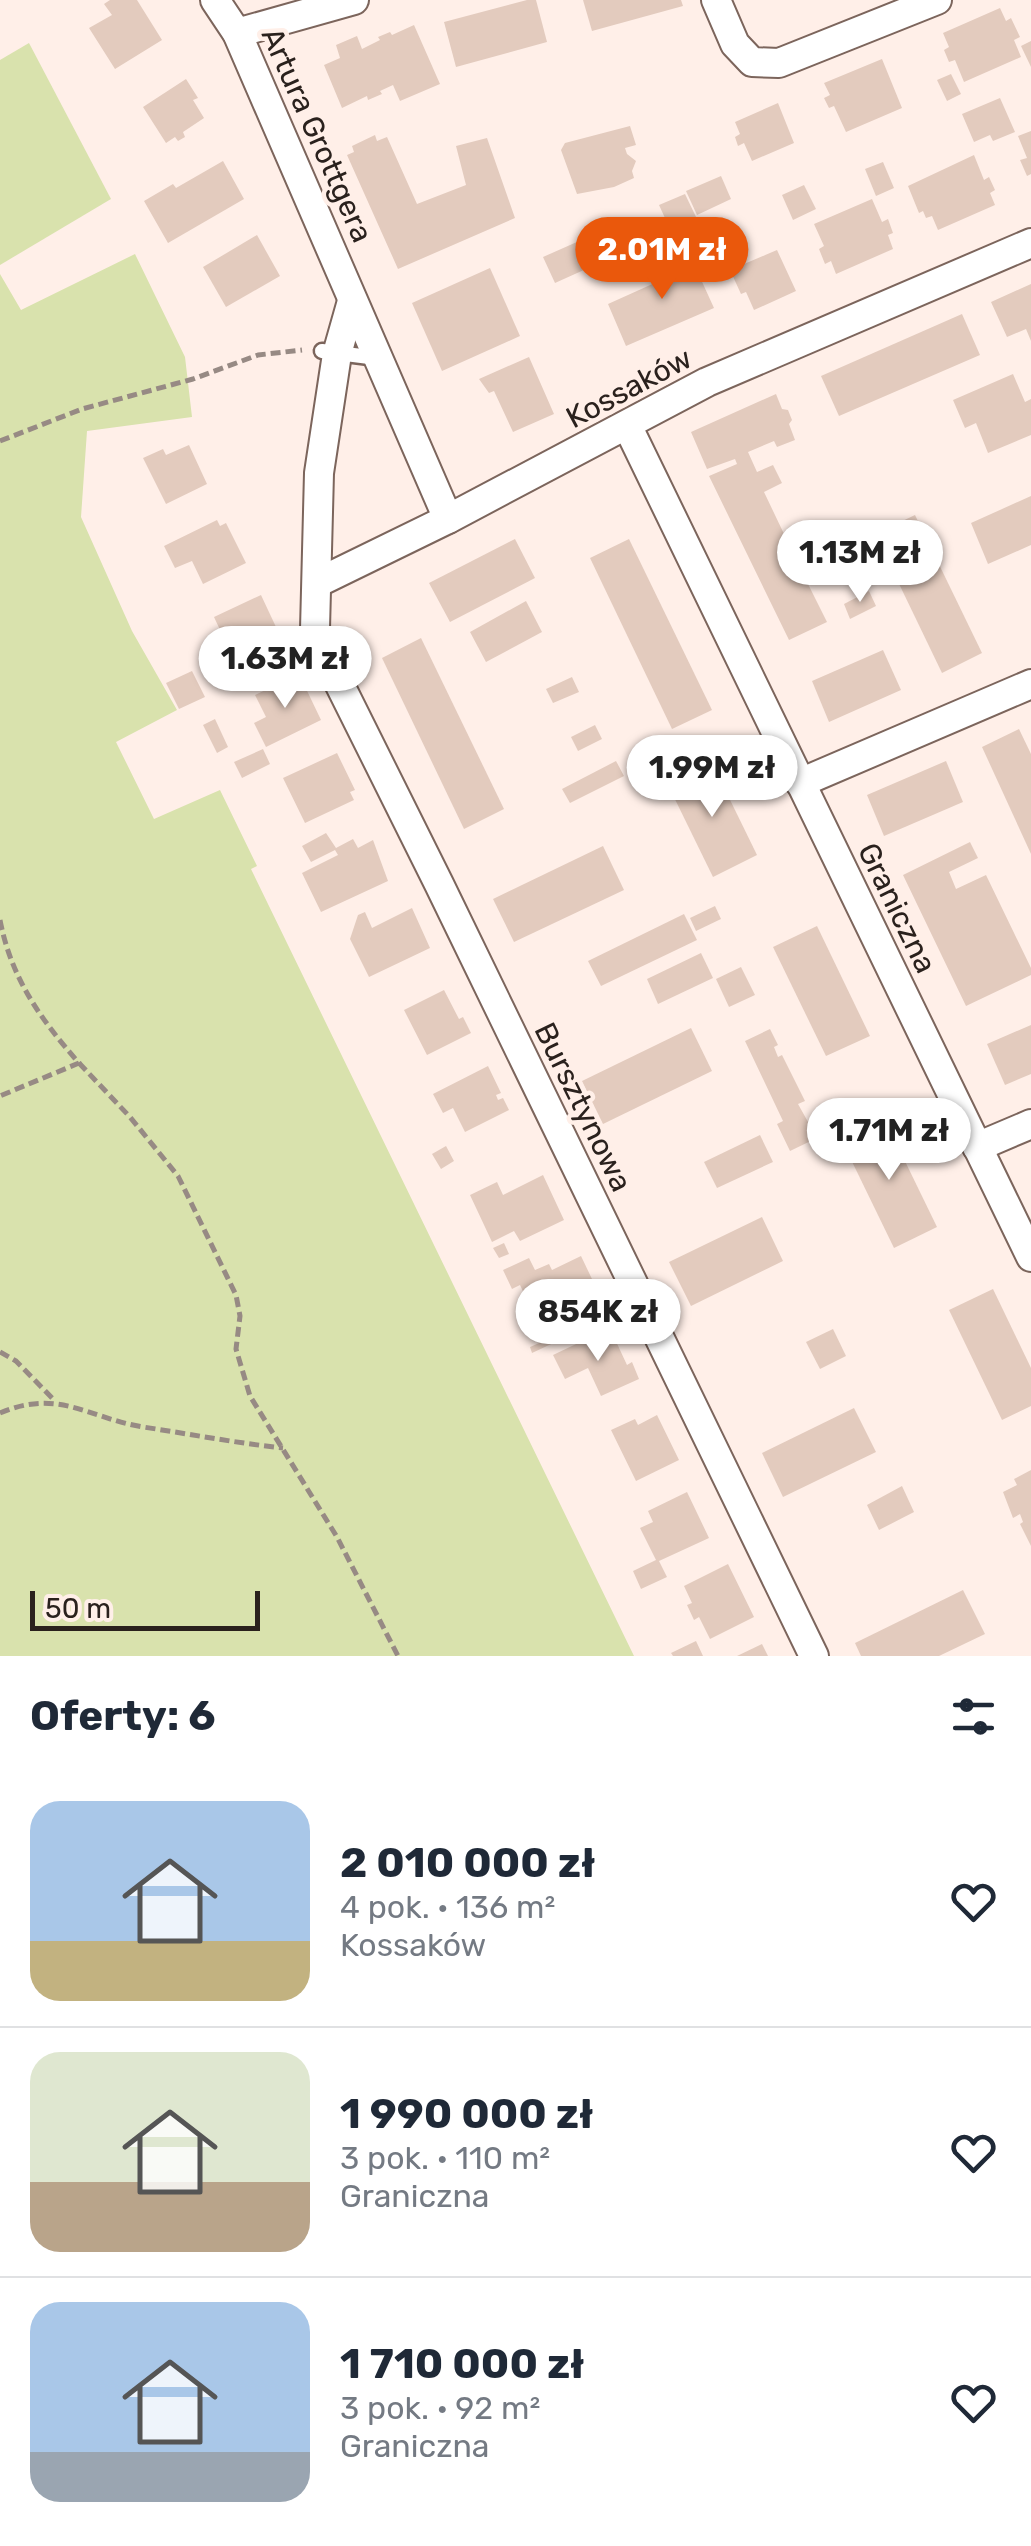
<!DOCTYPE html>
<html lang="pl">
<meta charset="utf-8">
<style>
:root{--surface:#fff;--page:#f2f2f3;--text:#1f2937;--muted:#747a83;--line:#e0e1e3;--accent:#ea580c}
body{margin:0;font-family:Rubik,sans-serif;background:var(--page);color:var(--text);height:100vh;display:flex;flex-direction:column;font-size:38px;white-space:nowrap}
*{box-sizing:border-box;margin:0}
p{font-size:32px;color:var(--muted)}
.icon{flex:none;width:55px;height:55px;fill:none;stroke:currentColor;stroke-width:2;stroke-linecap:round;stroke-linejoin:round}
.map{position:relative;height:1656px;overflow:hidden}
.details{display:flex;flex-direction:column;background:var(--surface);flex:1}
.details>*{flex:none}
.scale{position:absolute;left:30px;bottom:25px;width:230px;box-sizing:border-box;padding-left:10px;border:5px solid #2a211d;border-top:0;font-size:28px;line-height:35px;white-space:nowrap;color:#2a211d;-webkit-text-stroke:8px #ffefe8;paint-order:stroke}
.price{position:absolute;translate:-50% -85px;padding:0 22px;border-radius:35px;background:#fff;color:#222;font-size:32px;line-height:65px;filter:drop-shadow(0 2px 5px #0008)}
.price::after{content:'';position:absolute;left:50%;top:60px;width:30px;height:22px;margin-left:-15px;background:inherit;clip-path:polygon(0 0,100% 0,50% 100%)}
.price.active{background:var(--accent);color:#fff}
ul{padding:0;list-style:none}
li{display:flex;align-items:center;gap:30px;height:250px;padding:0 30px}
li+li{border-top:2px solid var(--line)}
li span{display:grid;place-items:center;flex:none;width:280px;height:200px;border-radius:30px;color:#555}
li>.icon{margin-inline-start:auto}
span .icon{width:120px;height:120px;fill:#fffc;stroke-width:1}
li b{font-size:42px}
h2{display:flex;justify-content:space-between;align-items:center;height:120px;padding:0 30px;font-size:42px}
.map>svg:first-child{display:block}
</style>
<div class="map">
<svg width="1031" height="1656" viewBox="0 0 1031 1656">
<rect width="100%" height="100%" fill="#ffefe8"/>
<g fill="#d9e2ad">
<polygon points="29,43 111,199 0,265 0,60"/>
<polygon points="135,254 185,357 192,417 87,431 81,517 132,631 177,710 116,742 154,819 220,790 257,866 251,869 634,1656 0,1656 0,274 21,310"/>
</g>
<g fill="#e3cbbe">
<polygon points="110,0 137,0 162,40 115,69 89,28 112,15 104,4"/>
<polygon points="527,0 536,0 547,42 456,67 444,22"/>
<polygon points="583,0 681,0 683,6 592,31"/>
<polygon points="1000,8 1006,21 1011,18 1020,37 1014,40 1021,57 964,82 955,60 949,62 944,50 949,47 943,33"/>
<polygon points="414,25 440,84 400,101 393,85 380,91 382,94 368,100 367,96 342,108 324,65 340,58 336,45 357,36 362,49 380,40 378,37 390,32 392,35"/>
<polygon points="1031,41 1031,67 1021,46"/>
<polygon points="882,59 902,108 846,132 834,106 829,108 824,98 830,95 824,83"/>
<polygon points="951,74 961,94 947,101 937,80"/>
<polygon points="186,79 198,98 193,100 204,118 183,132 185,137 178,141 175,137 166,143 143,107"/>
<polygon points="1000,98 1015,132 993,141 990,135 974,142 962,114"/>
<polygon points="778,103 794,143 752,161 744,143 738,146 735,137 740,134 735,122"/>
<polygon points="630,126 636,145 625,148 627,154 636,161 632,171 634,178 614,187 577,194 561,150 565,143"/>
<polygon points="1031,131 1031,174 1027,176 1020,160 1027,158 1018,136"/>
<polygon points="375,135 377,141 387,137 417,204 466,185 456,146 487,138 515,218 398,269 347,155 354,152 352,146"/>
<polygon points="974,155 984,180 989,177 995,190 990,193 995,205 938,230 932,216 926,218 923,211 919,213 908,186"/>
<polygon points="223,161 244,199 168,243 144,201 173,184 176,188"/>
<polygon points="883,162 894,188 876,196 865,169"/>
<polygon points="721,176 731,199 697,215 686,191"/>
<polygon points="804,185 816,209 793,220 782,195"/>
<polygon points="685,194 697,219 671,231 659,205"/>
<polygon points="872,199 882,222 888,219 893,233 888,235 893,249 836,274 831,261 825,264 819,249 824,246 814,224"/>
<polygon points="595,234 606,260 555,283 543,257"/>
<polygon points="257,235 280,276 226,307 203,267"/>
<polygon points="777,250 796,291 754,310 746,292 741,294 730,270"/>
<polygon points="688,251 714,308 626,346 608,304 668,277 662,263"/>
<polygon points="490,268 520,336 442,371 412,303"/>
<polygon points="1031,284 1031,341 1026,329 1007,337 991,302"/>
<polygon points="962,314 980,355 839,416 821,376"/>
<polygon points="529,357 554,414 513,432 494,391 489,393 479,379"/>
<polygon points="1013,374 1025,402 1031,399 1031,435 988,453 976,423 965,428 953,400"/>
<polygon points="776,394 782,409 788,410 792,420 789,424 795,440 777,447 774,441 748,452 757,472 773,465 782,483 764,492 795,557 810,550 821,573 806,580 827,622 789,640 709,476 737,464 735,459 707,469 691,432"/>
<polygon points="189,445 207,484 166,504 143,458 163,449 166,455"/>
<polygon points="1031,496 1031,545 988,564 971,523"/>
<polygon points="915,515 982,653 942,673 875,534"/>
<polygon points="217,520 220,526 226,523 246,563 203,584 192,561 175,568 164,546"/>
<polygon points="515,539 535,578 450,622 429,583"/>
<polygon points="629,539 712,710 672,729 590,558"/>
<polygon points="869,591 876,606 850,619 844,604"/>
<polygon points="261,595 283,642 236,664 214,617"/>
<polygon points="526,601 542,632 486,662 470,632"/>
<polygon points="421,638 504,809 464,829 382,658"/>
<polygon points="883,650 901,690 829,722 812,681"/>
<polygon points="192,671 205,697 179,709 166,683"/>
<polygon points="299,674 321,720 266,747 254,723 266,717 255,695"/>
<polygon points="572,677 579,692 553,703 546,689"/>
<polygon points="215,719 228,747 217,753 203,725"/>
<polygon points="595,725 602,739 578,751 571,737"/>
<polygon points="1019,729 1031,754 1031,854 982,747"/>
<polygon points="263,749 270,764 242,778 234,762"/>
<polygon points="337,753 355,790 350,792 354,800 305,823 283,778"/>
<polygon points="616,761 624,776 570,803 562,789"/>
<polygon points="946,761 963,802 884,836 867,795"/>
<polygon points="712,763 757,855 713,877 668,785"/>
<polygon points="326,833 336,848 353,839 358,848 373,840 388,881 321,912 302,873 338,855 335,850 311,862 302,846"/>
<polygon points="970,842 978,858 949,872 956,889 986,875 1031,968 1031,975 966,1006 903,875"/>
<polygon points="603,846 624,890 514,942 493,899"/>
<polygon points="715,906 721,919 696,931 690,918"/>
<polygon points="412,908 430,948 369,977 350,939 358,915 365,912 372,928"/>
<polygon points="684,914 697,940 601,986 588,961"/>
<polygon points="817,926 870,1036 826,1056 773,947"/>
<polygon points="701,953 713,978 658,1004 647,979"/>
<polygon points="741,967 755,995 729,1007 716,979"/>
<polygon points="444,990 459,1019 463,1017 471,1033 427,1055 404,1010"/>
<polygon points="1031,1025 1031,1074 1005,1085 987,1044"/>
<polygon points="691,1028 712,1071 603,1124 582,1081"/>
<polygon points="770,1029 778,1045 774,1047 778,1057 782,1055 805,1101 798,1104 817,1138 790,1151 777,1124 783,1121 745,1041"/>
<polygon points="488,1066 501,1093 496,1095 498,1100 503,1098 509,1110 465,1132 453,1108 443,1113 433,1094"/>
<polygon points="884,1118 937,1227 894,1248 841,1139"/>
<polygon points="760,1135 773,1162 717,1188 704,1162"/>
<polygon points="446,1146 454,1161 441,1169 432,1154"/>
<polygon points="543,1175 564,1220 520,1241 514,1231 492,1242 470,1195 497,1182 503,1195"/>
<polygon points="762,1217 783,1261 691,1306 669,1262"/>
<polygon points="504,1243 509,1254 499,1258 493,1248"/>
<polygon points="581,1256 602,1300 572,1315 579,1331 532,1353 530,1347 546,1340 520,1285 512,1289 503,1270 529,1258 535,1270 549,1264 552,1270"/>
<polygon points="993,1289 1031,1368 1031,1406 1002,1420 949,1310"/>
<polygon points="833,1329 846,1356 820,1369 806,1342"/>
<polygon points="595,1335 598,1342 613,1335 627,1365 632,1362 639,1379 601,1396 588,1368 565,1379 553,1355"/>
<polygon points="854,1408 876,1452 783,1497 762,1453"/>
<polygon points="657,1415 679,1460 636,1481 611,1430 635,1419 638,1425"/>
<polygon points="1031,1470 1031,1546 1020,1524 1023,1522 1020,1514 1013,1518 1003,1492 1017,1485 1014,1479"/>
<polygon points="902,1486 914,1512 879,1530 867,1505"/>
<polygon points="687,1492 709,1538 659,1561 667,1577 641,1589 633,1571 656,1560 640,1528 653,1522 648,1511"/>
<polygon points="728,1564 754,1617 710,1639 699,1617 694,1620 687,1605 692,1603 684,1586"/>
<polygon points="963,1590 985,1634 939,1656 861,1656 855,1643"/>
<polygon points="696,1641 703,1656 673,1656 671,1653"/>
<polygon points="762,1644 768,1656 737,1656"/>
</g>
<g fill="none" stroke-linecap="round" stroke-linejoin="round">
<defs>
<polyline id="lane" points="322,351 377,358"/>
<g id="street">
<polyline points="215,0 237,33 448,519"/>
<polyline points="716,0 735,44 752,62 779,63 937,0"/>
<polyline points="237,33 354,0"/>
<polyline points="352,301 337,354 319,473 315,629 321,647 439,884 814,1656"/>
<polyline points="627,425 1031,1257"/>
<polyline points="319,582 448,519 707,382 1031,243"/>
<polyline points="800,783 1031,684"/>
<polyline points="977,1147 1031,1124"/>
</g>
</defs>
<use href="#lane" stroke="#7c655c" stroke-width="19"/>
<use href="#street" stroke="#7c655c" stroke-width="32"/>
<g stroke="#978a84" stroke-width="5" stroke-dasharray="10 5" stroke-linecap="butt">
<polyline points="0,441 82,409 193,379 258,355 302,350"/>
<path d="M0,920C11,978 41,1020 79,1063L0,1096"/>
<polyline points="79,1063 130,1117 178,1176 236,1295 240,1316 236,1349 250,1396 337,1537 398,1656"/>
<polyline points="0,1352 16,1361 55,1401"/>
<path d="M0,1413C59,1388 88,1418 143,1427C190,1434 236,1443 283,1448"/>
</g>
<use href="#lane" stroke="#fff" stroke-width="14"/>
<use href="#street" stroke="#fff" stroke-width="28"/>
</g>
<g text-anchor="middle" stroke-width="9" stroke-linejoin="round" paint-order="stroke">
<g font-size="30" fill="#2a211d" stroke="#ffefe8">
<text transform="translate(317 135) rotate(66)" y="10">Artura Grottgera</text>
<text transform="translate(629 388) rotate(-28)" y="10">Kossaków</text>
<text transform="translate(897 908) rotate(64)" y="10">Graniczna</text>
<text transform="translate(583 1107) rotate(64)" y="10">Bursztynowa</text>
</g>
</g>
</svg>
<div class="scale">50 m</div>
<b class="price active" style="left:662px;top:302px">2.01M zł</b>
<b class="price" style="left:860px;top:605px">1.13M zł</b>
<b class="price" style="left:285px;top:711px">1.63M zł</b>
<b class="price" style="left:712px;top:820px">1.99M zł</b>
<b class="price" style="left:889px;top:1183px">1.71M zł</b>
<b class="price" style="left:598px;top:1364px">854K zł</b>
</div>
<section class="details">
<h2>Oferty: 6<svg class="icon" aria-label="filters" viewBox="0 0 24 24"><path d="M4 7h16M4 17h16"/><circle cx="9" cy="7" r="2"/><circle cx="15" cy="17" r="2"/></svg></h2>
<ul>
<li><span style="background:linear-gradient(#a9c7e8 70%,#c2b280 0)"><svg class="icon" aria-label="home" viewBox="0 0 24 24"><path d="M3 11l9-7 9 7M6 9v11h12V9"/></svg></span><div><b>2 010 000 zł</b><p>4 pok. · 136 m²</p><p>Kossaków</p></div><svg class="icon" aria-label="heart" viewBox="0 0 24 24"><path d="M12 20l-8-8c-3-5 5-10 8-4 3-6 11-1 8 4z"/></svg></li>
<li><span style="background:linear-gradient(#dfe7d0 65%,#b9a48a 0)"><svg class="icon" aria-label="home" viewBox="0 0 24 24"><path d="M3 11l9-7 9 7M6 9v11h12V9"/></svg></span><div><b>1 990 000 zł</b><p>3 pok. · 110 m²</p><p>Graniczna</p></div><svg class="icon" aria-label="heart" viewBox="0 0 24 24"><path d="M12 20l-8-8c-3-5 5-10 8-4 3-6 11-1 8 4z"/></svg></li>
<li><span style="background:linear-gradient(#a9c7e8 75%,#9aa5b1 0)"><svg class="icon" aria-label="home" viewBox="0 0 24 24"><path d="M3 11l9-7 9 7M6 9v11h12V9"/></svg></span><div><b>1 710 000 zł</b><p>3 pok. · 92 m²</p><p>Graniczna</p></div><svg class="icon" aria-label="heart" viewBox="0 0 24 24"><path d="M12 20l-8-8c-3-5 5-10 8-4 3-6 11-1 8 4z"/></svg></li>
</ul>
</section>
